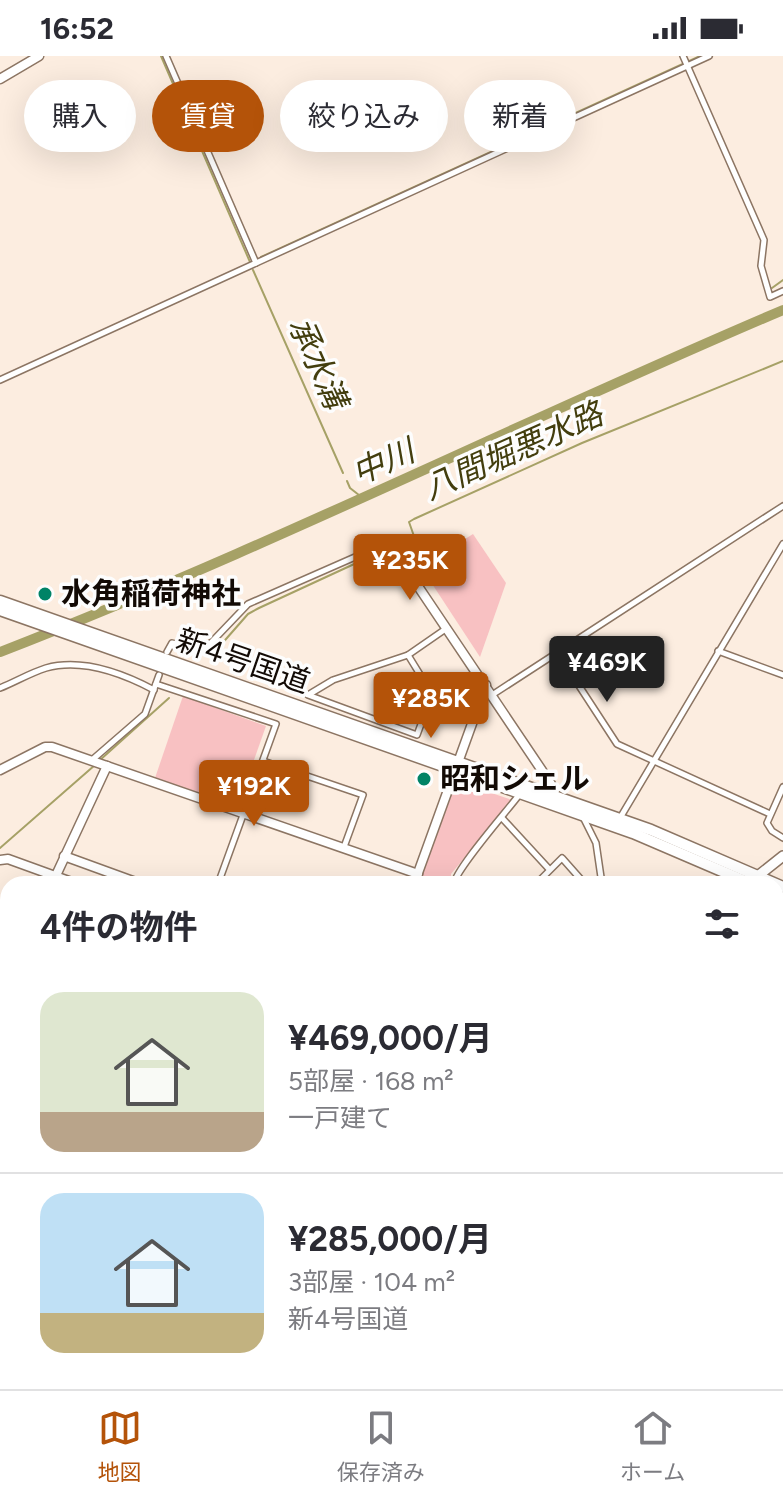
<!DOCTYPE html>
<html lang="ja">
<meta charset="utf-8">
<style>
:root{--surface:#fff;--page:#f7f7f7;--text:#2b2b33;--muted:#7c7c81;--line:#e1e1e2;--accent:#b45309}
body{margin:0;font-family:Figtree,"Noto Sans JP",sans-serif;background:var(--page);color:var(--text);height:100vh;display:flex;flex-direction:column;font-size:30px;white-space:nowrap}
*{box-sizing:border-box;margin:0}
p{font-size:26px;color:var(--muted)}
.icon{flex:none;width:44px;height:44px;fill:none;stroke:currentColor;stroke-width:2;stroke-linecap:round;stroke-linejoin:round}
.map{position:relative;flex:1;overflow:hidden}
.sheet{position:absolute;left:0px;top:820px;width:784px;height:514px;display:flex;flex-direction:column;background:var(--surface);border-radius:24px 24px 0 0;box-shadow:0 8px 32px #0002}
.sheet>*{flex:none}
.top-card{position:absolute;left:24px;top:24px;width:736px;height:72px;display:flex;gap:16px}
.price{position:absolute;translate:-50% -68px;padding:0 18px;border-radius:8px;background:var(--accent);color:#fff;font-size:26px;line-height:52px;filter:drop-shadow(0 2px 4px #0008)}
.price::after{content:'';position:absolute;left:50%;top:48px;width:24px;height:18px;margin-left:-12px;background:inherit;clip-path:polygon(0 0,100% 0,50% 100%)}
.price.current{background:#222;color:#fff}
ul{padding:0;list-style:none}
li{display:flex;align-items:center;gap:24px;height:200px;padding:0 40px}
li+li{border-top:2px solid var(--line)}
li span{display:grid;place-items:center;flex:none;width:224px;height:160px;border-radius:24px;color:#555}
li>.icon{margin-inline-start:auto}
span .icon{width:96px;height:96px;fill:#fffc;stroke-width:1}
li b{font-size:34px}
h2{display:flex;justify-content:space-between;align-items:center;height:96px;padding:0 40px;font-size:34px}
.pill{padding:0 28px;border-radius:36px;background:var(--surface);box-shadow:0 8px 32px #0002;font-size:28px;line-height:72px}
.pill.current{background:var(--accent);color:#fff}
.status{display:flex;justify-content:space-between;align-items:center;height:56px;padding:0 40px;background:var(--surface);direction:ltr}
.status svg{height:22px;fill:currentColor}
.menu{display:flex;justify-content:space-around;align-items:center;height:112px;border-top:2px solid var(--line);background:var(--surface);font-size:22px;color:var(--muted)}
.menu a{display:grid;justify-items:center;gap:4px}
.menu .current{color:var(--accent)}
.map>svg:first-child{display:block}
</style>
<div class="status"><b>16:52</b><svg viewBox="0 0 49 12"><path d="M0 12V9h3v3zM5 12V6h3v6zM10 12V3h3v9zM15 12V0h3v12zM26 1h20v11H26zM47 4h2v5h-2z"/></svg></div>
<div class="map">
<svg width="783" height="1333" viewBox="0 0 783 1333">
<rect width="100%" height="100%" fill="#fcede0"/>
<g fill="#f8c1c2">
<polygon points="473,478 506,527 480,601 421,511"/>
<polygon points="183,640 266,670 237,752 155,722"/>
<polygon points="462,727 512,744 451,818 451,828 418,828 455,730"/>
</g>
<polygon fill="#a6a166" points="543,1326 640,1326 628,1333 533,1333"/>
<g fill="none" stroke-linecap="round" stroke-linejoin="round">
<g stroke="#a6a166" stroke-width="2">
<polyline points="161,0 250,206"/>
<polyline points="261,201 700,0"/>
<polyline points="253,214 343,417"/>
<polyline points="772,232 783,224"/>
<polyline points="347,425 350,432 364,443"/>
<polyline points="212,599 248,558 259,552 378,497 403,490 415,483 409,466 414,463 582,387 783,305"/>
<polyline points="100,704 169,642"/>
<polyline points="0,792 95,709"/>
<polyline points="776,1034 781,1022"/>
<polyline points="776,1048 783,1071"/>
</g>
<path stroke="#a6a166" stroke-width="10" d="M0,596C266,493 521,365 783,254"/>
<defs>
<g id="street">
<polyline points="166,0 256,207"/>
<polyline points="683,0 764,184 761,210 770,241 783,235"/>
<polyline points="0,324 709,0"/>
<polyline points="718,595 783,619"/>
<polyline points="167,596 172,587 203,595 248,548 387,487 399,502"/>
<polyline points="557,596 617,688 770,758"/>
<polygon points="408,599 432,638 417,679 308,639 333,624"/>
<polyline points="408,599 447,572"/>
<polyline points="156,628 276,668 218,828"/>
<path d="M0,632C15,626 30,617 46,612C82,602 122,617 154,634"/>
<polyline points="492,639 783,450"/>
<polyline points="92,704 145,658 159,619"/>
<polyline points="263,705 363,739 344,791"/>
<polyline points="783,731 767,767 772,775 783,782"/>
<polyline points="583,761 596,787 602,828"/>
<polyline points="502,762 549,813"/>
<polyline points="620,762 783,488"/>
<path d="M454,828C455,814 507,755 519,739"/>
<polyline points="536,828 562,802 585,828"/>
<polyline points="776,935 783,934"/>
<polyline points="0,1025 8,1005"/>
<polyline points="776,1082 783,1079"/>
<polyline points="0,1089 8,1111"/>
<polyline points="776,1159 783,1155"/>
<polyline points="0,1212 8,1210"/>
<polyline points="38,1326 40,1333"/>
<polyline points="302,1326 304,1333"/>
<polyline points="483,1333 493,1326"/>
</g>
<g id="secondary">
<polyline points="0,23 39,0"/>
<polyline points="399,502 551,728 550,738"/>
<polyline points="0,714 45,691 52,691 418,818"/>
<polyline points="64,800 141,828"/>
<polyline points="0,804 8,803 77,828"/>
<polyline points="52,828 107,710"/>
<polyline points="414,828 486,629"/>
<polyline points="0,929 8,933"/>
<polyline points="0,972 8,949"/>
<polyline points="0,1023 8,1026"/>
<polyline points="182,1326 182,1333"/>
</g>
<g id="primary">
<polyline points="754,823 783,800"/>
<polyline points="10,1333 24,1326"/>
</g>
<g id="highway">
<polyline points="0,545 651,774 783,831"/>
<polyline points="0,554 633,777 752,828"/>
<polyline points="776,839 783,842"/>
</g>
</defs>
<use href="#street" stroke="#8c7563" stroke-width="8"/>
<use href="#secondary" stroke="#8c7563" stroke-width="11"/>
<use href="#primary" stroke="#8c7563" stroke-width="12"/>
<use href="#highway" stroke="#8c7563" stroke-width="13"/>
<use href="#street" stroke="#fff" stroke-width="5"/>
<use href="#secondary" stroke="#fff" stroke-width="8"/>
<use href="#primary" stroke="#fff" stroke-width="9"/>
<use href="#highway" stroke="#fff" stroke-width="10"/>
</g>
<g fill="#008366" stroke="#fdfdfd" stroke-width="3">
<circle cx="45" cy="538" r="8"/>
<circle cx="424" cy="723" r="8"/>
</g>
<g text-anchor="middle" stroke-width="7" stroke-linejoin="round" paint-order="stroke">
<g font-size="30" font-weight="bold" fill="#120a05" stroke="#fdfdfd" text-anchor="start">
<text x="61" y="548">水角稲荷神社</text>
<text x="440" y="733">昭和シェル</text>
</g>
<g font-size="30" fill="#120a05" stroke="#fdfdfd">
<text transform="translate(243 605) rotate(19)" y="10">新4号国道</text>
</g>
<g font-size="32" font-style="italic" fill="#433e0e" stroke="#fdfdfd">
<text transform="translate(318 307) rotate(66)" y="11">承水溝</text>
<text transform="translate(513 395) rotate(-24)" y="11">八間堀悪水路</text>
<text transform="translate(383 406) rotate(-24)" y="11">中川</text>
</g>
</g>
</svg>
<b class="price" style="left:410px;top:546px">¥235K</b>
<b class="price current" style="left:607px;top:648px">¥469K</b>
<b class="price" style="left:431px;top:684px">¥285K</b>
<b class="price" style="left:254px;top:772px">¥192K</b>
<div class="top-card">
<a class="pill">購入</a>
<a class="pill current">賃貸</a>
<a class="pill">絞り込み</a>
<a class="pill">新着</a>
</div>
<section class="sheet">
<h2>4件の物件<svg class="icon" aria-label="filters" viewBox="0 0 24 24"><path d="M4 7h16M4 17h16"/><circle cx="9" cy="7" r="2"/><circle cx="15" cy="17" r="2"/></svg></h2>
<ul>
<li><span style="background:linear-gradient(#dfe7d0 75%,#b9a48a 0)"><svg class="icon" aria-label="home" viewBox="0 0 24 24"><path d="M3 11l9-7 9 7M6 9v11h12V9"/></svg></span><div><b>¥469,000/月</b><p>5部屋 · 168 m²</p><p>一戸建て</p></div></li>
<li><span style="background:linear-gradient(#bfe0f5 75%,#c2b280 0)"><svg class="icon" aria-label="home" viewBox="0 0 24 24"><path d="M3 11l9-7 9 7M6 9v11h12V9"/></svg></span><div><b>¥285,000/月</b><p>3部屋 · 104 m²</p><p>新4号国道</p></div></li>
</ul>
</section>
</div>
<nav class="menu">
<a class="current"><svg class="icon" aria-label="map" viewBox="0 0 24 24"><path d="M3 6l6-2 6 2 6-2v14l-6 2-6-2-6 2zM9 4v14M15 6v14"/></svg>地図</a>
<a><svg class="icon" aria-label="saved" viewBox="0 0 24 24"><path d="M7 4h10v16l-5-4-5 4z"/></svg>保存済み</a>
<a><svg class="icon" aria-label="home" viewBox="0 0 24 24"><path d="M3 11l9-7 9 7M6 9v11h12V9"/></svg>ホーム</a>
</nav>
